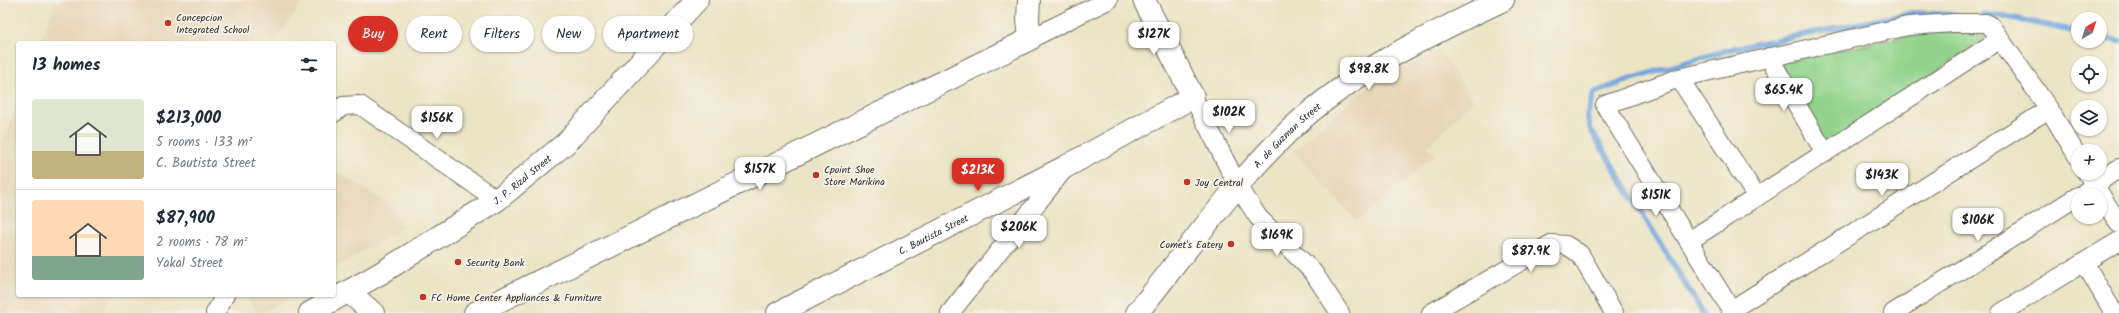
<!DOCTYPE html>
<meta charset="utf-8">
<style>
:root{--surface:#fff;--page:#f2f2f3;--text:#1f2937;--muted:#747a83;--line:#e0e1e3;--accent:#d93025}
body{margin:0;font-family:Kalam,sans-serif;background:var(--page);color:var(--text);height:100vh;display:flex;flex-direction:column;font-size:15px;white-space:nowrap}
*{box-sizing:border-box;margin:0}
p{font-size:13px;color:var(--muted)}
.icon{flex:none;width:22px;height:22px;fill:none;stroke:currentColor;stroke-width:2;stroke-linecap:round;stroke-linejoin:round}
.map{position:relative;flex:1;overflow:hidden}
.sheet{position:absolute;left:16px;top:41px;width:320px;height:256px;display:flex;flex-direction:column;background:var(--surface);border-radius:4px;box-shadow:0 1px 3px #0004}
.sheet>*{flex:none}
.guide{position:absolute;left:348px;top:16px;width:380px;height:36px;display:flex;gap:8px}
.needle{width:26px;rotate:39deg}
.buttons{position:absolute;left:2071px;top:12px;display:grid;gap:8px}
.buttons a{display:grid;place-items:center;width:36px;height:36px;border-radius:50%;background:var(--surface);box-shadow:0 1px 3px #0004;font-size:20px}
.price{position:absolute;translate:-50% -34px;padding:0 9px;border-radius:8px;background:#fff;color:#222;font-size:13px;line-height:26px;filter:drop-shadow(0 1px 2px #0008)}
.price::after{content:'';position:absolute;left:50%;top:24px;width:12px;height:9px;margin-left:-6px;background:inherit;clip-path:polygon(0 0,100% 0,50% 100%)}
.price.current{background:var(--accent);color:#fff}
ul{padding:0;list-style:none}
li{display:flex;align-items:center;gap:12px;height:100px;padding:0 16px}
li+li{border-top:1px solid var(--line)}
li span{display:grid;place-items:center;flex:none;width:112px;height:80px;border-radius:4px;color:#555}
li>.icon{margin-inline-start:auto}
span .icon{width:48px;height:48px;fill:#fffc;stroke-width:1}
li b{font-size:17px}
h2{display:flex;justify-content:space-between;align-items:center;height:48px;padding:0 16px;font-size:17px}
.pill{padding:0 14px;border-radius:18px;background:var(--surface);box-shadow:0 1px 3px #0004;font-size:14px;line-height:36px}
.pill.current{background:var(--accent);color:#fff}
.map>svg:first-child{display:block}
</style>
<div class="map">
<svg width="2119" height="313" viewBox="0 0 2119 313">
<rect width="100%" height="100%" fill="#f7f3e8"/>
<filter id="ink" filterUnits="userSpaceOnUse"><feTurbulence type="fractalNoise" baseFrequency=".025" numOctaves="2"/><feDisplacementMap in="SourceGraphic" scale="8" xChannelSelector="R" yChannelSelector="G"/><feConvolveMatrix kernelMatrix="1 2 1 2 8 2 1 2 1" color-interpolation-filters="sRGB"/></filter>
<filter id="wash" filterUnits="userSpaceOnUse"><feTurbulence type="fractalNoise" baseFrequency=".012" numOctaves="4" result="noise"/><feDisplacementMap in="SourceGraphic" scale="16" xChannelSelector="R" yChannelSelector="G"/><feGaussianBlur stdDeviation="0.9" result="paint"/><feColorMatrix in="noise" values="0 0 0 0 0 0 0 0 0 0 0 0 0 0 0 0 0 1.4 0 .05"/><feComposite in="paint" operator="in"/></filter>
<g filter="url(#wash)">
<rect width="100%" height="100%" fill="#ebe4c5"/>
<g fill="#e6d6b7">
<polygon points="62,0 303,0 275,43 40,43 55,3"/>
<polygon points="1438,49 1473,100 1428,146 1435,155 1357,221 1294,151 1359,93"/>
<polygon points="18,102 18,295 113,295 101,313 79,313 57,303 53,313 0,313 0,149"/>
<polygon points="334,170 390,205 403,227 334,269"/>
<polygon points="247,295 292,295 263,313 256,313"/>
</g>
<polygon fill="#92d48c" stroke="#5e805c" points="1933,31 1990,35 1826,146 1780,62"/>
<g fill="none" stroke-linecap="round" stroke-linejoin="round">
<g stroke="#71a5dd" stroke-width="6">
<polyline points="1983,15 2003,16 2078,32"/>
<polyline points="2100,37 2119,41"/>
<polyline points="1703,313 1591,130 1587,116 1594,93 1628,80 1735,48 1914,13 1956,15"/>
</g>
</g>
</g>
<g filter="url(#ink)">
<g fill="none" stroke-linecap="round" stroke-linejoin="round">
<defs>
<g id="street">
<polyline points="1030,39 1108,0"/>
<polyline points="1769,57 1825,153"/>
<polyline points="1679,78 1757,197"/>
<polyline points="1193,97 1238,186 1258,217 1313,272 1340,313"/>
<polyline points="334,113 343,106 360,105 497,200"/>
<polyline points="2087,173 2119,224"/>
<polyline points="2085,192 2119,168"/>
<polyline points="1689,241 2000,39"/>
<polyline points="2084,262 2114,313"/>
<polyline points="1731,310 2049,109"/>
<polyline points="215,313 225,295"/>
<polyline points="950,313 1065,168"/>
<polyline points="1431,313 1551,244 1566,245 1580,254 1614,313"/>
<polyline points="1733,313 1605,105 1679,78 1908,26 1953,23 1986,23 1990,25 2049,109 2078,157"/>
<polyline points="1893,313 2078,196"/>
<polyline points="2001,313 2119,241"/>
</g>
<g id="secondary">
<polyline points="349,292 373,313"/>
<polyline points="475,313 1030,39 1028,19 1029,0"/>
<path id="s1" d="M778,313L1065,167L1193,97L1144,0"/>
<path id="s2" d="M1137,313C1187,251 1234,183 1292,128C1352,72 1430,34 1503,0"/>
</g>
<g id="primary">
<path id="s3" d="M310,313L381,273L497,200L566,143L697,0"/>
</g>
</defs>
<use href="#street" stroke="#6e6c61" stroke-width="20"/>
<use href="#secondary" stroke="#6e6c61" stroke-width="24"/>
<use href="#primary" stroke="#6e6c61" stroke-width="24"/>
<use href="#street" stroke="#fff" stroke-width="18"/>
<use href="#secondary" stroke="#fff" stroke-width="22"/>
<use href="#primary" stroke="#fff" stroke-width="22"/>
</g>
</g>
<g fill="#c8321e" stroke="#f7f3e8" stroke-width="1.5">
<circle cx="168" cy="23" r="4"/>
<circle cx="816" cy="175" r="4"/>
<circle cx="1187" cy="182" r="4"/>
<circle cx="1231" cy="244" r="4"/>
<circle cx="458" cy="262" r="4"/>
<circle cx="423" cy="297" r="4"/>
</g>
<g text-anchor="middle" stroke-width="3.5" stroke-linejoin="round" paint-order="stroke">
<g font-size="10" fill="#2b2b2b" stroke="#f7f3e8" text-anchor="start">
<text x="176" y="21">Concepcion<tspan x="176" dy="12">Integrated School</tspan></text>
<text x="824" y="173">Cpoint Shoe<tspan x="824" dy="12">Store Marikina</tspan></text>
<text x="1195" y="186">Joy Central</text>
<text x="1223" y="248" text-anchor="end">Comet's Eatery</text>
<text x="466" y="266">Security Bank</text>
<text x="431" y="301">FC Home Center Appliances &amp; Furniture</text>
</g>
<g font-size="10" fill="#2b2b2b" stroke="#f7f3e8">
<text dy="4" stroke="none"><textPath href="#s2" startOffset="233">A. de Guzman Street</textPath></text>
<text dy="4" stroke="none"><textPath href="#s3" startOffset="251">J. P. Rizal Street</textPath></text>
<text dy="4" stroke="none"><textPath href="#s1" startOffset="174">C. Bautista Street</textPath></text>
</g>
</g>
</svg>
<div class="buttons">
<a><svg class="needle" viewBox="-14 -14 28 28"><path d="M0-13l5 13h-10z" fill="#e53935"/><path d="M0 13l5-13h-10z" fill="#747a83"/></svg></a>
<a><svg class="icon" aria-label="locate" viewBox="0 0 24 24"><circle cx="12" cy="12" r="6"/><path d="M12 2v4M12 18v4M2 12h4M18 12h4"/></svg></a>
<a><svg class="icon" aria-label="layers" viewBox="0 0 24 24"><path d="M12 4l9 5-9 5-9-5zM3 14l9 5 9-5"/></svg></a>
<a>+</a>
<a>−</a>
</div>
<b class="price" style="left:1154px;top:56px">$127K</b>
<b class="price" style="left:1369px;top:91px">$98.8K</b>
<b class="price" style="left:1784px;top:112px">$65.4K</b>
<b class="price" style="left:1229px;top:134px">$102K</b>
<b class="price" style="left:437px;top:140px">$156K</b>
<b class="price" style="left:760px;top:191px">$157K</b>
<b class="price current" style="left:978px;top:192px">$213K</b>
<b class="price" style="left:1882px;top:197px">$143K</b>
<b class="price" style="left:1656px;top:217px">$151K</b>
<b class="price" style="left:1978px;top:242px">$106K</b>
<b class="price" style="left:1019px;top:249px">$206K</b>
<b class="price" style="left:1277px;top:257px">$169K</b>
<b class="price" style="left:1531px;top:273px">$87.9K</b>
<div class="guide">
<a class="pill current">Buy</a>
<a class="pill">Rent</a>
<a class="pill">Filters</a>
<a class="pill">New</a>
<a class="pill">Apartment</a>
</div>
<section class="sheet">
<h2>13 homes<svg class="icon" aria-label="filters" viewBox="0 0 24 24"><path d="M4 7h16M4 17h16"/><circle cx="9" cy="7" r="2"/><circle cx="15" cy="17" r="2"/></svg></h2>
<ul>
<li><span style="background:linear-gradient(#dfe7d0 65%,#c2b280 0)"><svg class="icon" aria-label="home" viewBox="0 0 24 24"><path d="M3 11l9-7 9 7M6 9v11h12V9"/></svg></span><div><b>$213,000</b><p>5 rooms · 133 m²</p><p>C. Bautista Street</p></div></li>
<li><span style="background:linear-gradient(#ffd9b3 70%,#7fa58c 0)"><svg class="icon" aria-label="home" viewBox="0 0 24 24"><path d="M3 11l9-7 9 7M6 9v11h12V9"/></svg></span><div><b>$87,900</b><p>2 rooms · 78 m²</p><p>Yakal Street</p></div></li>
</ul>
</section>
</div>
